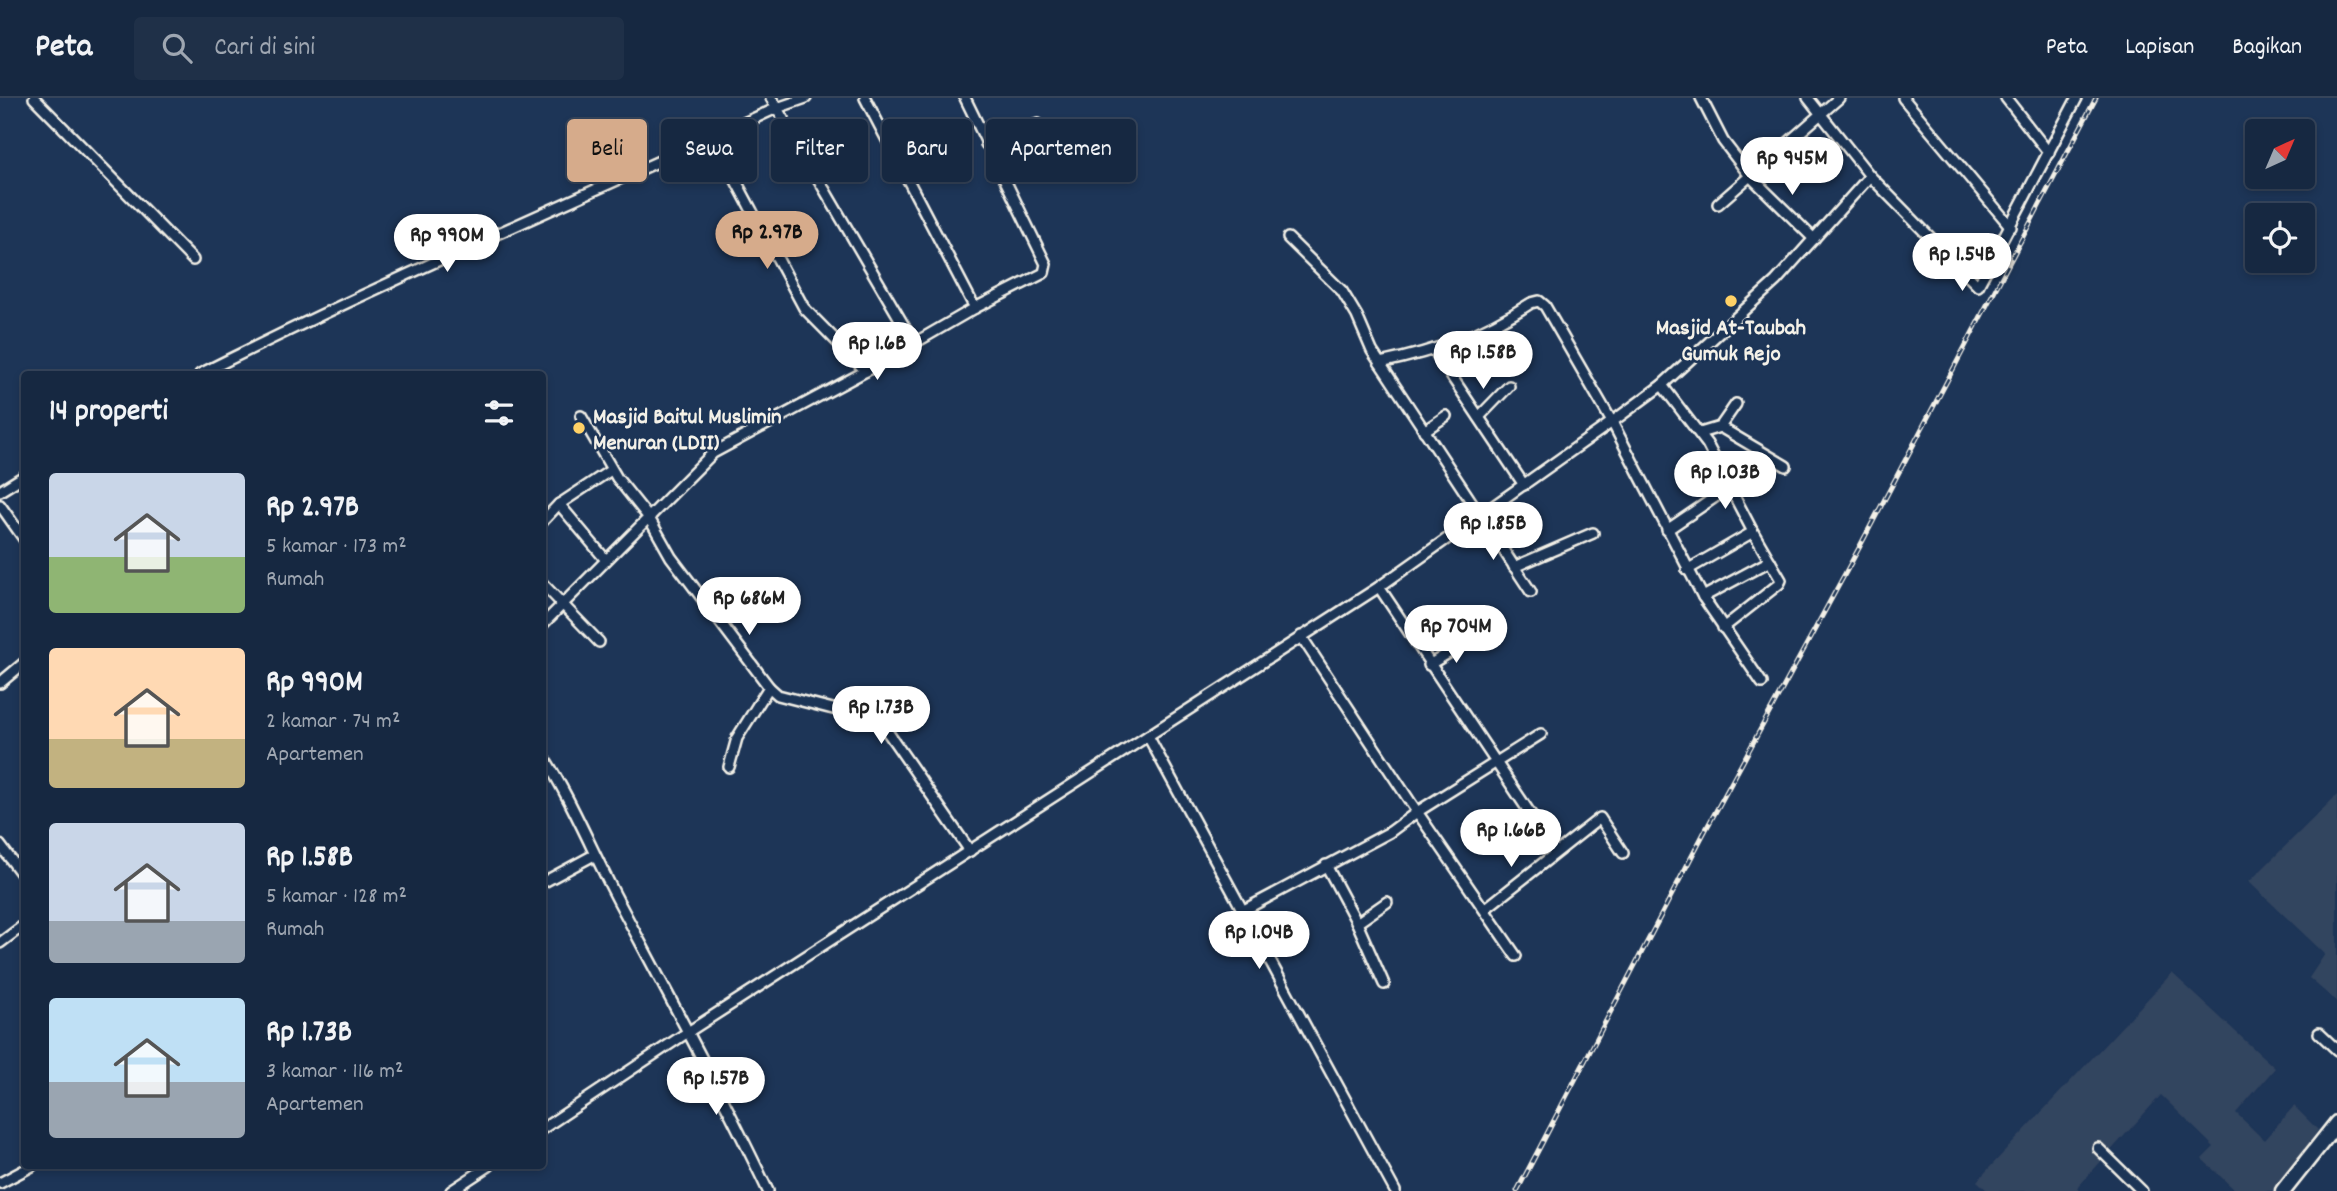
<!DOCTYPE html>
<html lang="id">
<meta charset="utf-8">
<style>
:root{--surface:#162841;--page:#1f3048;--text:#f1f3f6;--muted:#9ea6b1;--line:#35445a;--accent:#d6ab8b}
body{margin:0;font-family:Dekko,sans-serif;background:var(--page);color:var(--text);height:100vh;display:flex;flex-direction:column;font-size:26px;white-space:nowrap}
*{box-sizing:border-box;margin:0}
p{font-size:23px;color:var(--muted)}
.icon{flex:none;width:38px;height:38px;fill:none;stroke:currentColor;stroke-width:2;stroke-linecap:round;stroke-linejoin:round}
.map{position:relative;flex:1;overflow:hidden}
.drawer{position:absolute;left:21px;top:273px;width:525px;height:798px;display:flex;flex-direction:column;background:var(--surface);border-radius:7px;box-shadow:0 4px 10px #0003,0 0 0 2px var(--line)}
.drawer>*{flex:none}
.guide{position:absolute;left:567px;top:21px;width:665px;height:63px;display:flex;gap:14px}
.needle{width:46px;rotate:44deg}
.buttons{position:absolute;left:2245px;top:21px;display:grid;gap:14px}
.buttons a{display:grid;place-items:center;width:70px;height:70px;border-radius:7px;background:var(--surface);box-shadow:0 4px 10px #0003,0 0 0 2px var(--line);font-size:35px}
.price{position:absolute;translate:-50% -60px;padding:0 16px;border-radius:24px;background:#fff;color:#222;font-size:23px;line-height:46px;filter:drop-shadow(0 2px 4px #0008)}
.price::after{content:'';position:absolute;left:50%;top:42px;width:21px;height:16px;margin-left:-10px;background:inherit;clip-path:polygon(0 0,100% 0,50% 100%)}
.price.current{background:var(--accent);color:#111}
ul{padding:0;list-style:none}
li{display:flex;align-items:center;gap:21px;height:175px;padding:0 28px}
li span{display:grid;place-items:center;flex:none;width:196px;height:140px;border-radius:7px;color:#555}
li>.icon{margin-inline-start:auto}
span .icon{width:84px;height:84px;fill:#fffc;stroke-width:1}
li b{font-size:30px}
h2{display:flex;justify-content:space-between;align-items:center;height:84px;padding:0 28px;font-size:30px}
.tag{padding:0 24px;border-radius:7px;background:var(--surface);box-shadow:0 4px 10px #0003,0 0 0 2px var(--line);font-size:24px;line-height:63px}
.tag.current{background:var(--accent);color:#111}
header{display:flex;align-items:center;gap:42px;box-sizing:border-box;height:98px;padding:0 35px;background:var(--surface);border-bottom:2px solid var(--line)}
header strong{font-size:33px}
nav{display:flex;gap:38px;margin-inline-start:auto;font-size:24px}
.search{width:490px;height:63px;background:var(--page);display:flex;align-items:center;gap:18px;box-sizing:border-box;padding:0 24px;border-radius:7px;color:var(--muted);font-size:26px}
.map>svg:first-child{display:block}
</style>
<header>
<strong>Peta</strong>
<div class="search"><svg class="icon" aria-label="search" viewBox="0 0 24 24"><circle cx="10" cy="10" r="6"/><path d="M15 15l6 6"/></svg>Cari di sini</div>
<nav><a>Peta</a><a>Lapisan</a><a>Bagikan</a></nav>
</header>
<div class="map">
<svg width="2337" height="1093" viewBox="0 0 2337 1093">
<rect width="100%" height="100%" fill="#1d3557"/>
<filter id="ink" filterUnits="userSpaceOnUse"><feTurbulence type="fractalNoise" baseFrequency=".0143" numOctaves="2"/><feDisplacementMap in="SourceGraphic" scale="14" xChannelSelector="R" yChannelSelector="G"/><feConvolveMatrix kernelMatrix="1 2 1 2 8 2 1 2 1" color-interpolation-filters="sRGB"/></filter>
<g filter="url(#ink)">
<g fill="#33445e">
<polygon points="2337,697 2337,904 2309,880 2325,856 2249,784"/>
<polygon points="2172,875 2275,970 2236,1015 2264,1042 2294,1008 2318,1032 2274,1093 2236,1093 2202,1061 2214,1049 2161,997 2077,1090 2079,1093 1988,1093 1977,1083"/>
</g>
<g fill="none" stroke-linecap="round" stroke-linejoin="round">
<defs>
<g id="minor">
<polyline points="34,0 193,162"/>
<polyline points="771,0 914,245"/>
<polyline points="865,0 975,210"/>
<polyline points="1701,0 1723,43 1750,78 1814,141"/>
<polyline points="1808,0 1870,78 1978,188 2077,0"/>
<polyline points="1903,0 2011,129"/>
<polyline points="2006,0 2049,55"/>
<polyline points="713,40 804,210 866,273"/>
<polyline points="986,46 1038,26"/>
<polyline points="1718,106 1839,0"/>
<polyline points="1288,140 1342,193 1357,218 1372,253 1531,494"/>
<polyline points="1434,252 1524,387"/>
<path d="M1380,265C1437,253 1482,237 1531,205L1539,203L1545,208L1612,324L1703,499L1762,585"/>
<path d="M200,276C389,181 584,98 777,10L806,0"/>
<polyline points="1662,287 1707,346 1753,434 1781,482 1779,486 1723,530"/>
<polyline points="581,318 617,380 649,420 671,459 769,589 737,640 729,669"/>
<polyline points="1479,319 1509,288"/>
<polyline points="1720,329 1736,306"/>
<polyline points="1424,333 1446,318"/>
<polyline points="1700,335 1720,329 1786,368"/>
<polyline points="0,393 24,378"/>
<polyline points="559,406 606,462"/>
<polyline points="0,407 24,441"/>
<polyline points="542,424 558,407 611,372"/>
<polyline points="1667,432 1730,389"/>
<polyline points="1514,469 1593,435"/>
<polyline points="1687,472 1753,434"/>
<polyline points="542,485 599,544"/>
<polyline points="1379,489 1556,754"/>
<polyline points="1703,499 1770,463"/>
<polyline points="542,527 713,355 866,273 975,210 1044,175 1046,166 965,0"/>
<polyline points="1301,538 1411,705 1516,858"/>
<polyline points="1429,567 1468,543"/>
<polyline points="0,585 24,565"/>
<polyline points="769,589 778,597 880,623 970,753"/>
<polyline points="1148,638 1395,1093"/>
<path d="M542,656C573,704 594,758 621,808C671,902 722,996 768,1093"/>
<polyline points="0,747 24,779"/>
<polyline points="1326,767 1357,825 1384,886"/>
<polyline points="542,785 594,757"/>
<polyline points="1485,811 1600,720 1623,755"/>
<polyline points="1244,812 1390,734 1417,714 1541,636"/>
<polyline points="1357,825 1387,804"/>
<polyline points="0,845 24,827"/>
<polyline points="2319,935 2337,952"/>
<polyline points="542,1031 688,934 1379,489 1612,324 1662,287 1776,183 1870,78"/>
<polyline points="2098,1050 2142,1093"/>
<polyline points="0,1085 32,1068"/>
<polyline points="451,1093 489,1068"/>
</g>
<polyline id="primary" points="2283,1093 2337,1025"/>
</defs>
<use href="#minor" stroke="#f4f1e8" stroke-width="14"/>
<use href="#primary" stroke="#f4f1e8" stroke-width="19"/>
<use href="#minor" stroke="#1d3557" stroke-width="9"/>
<use href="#primary" stroke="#1d3557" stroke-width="14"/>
<defs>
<polyline id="rail" points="1517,1093 1704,735 1859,450 2096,0"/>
</defs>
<use href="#rail" stroke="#f4f1e8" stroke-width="5"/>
<use href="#rail" stroke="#1d3557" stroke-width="2.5" stroke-dasharray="8" stroke-linecap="butt"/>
</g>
</g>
<g fill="#ffd166" stroke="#1d3557" stroke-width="2.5">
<circle cx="1731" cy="203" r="7"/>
<circle cx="579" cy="330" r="7"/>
</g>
<g text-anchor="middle" stroke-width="5" stroke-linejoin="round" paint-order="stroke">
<g font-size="23" font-weight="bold" fill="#f4f1e8" stroke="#1d3557">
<text x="1731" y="236">Masjid At-Taubah<tspan x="1731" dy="26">Gumuk Rejo</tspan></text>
<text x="593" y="325" text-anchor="start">Masjid Baitul Muslimin<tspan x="593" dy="26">Menuran (LDII)</tspan></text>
</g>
</g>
</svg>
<div class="buttons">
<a><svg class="needle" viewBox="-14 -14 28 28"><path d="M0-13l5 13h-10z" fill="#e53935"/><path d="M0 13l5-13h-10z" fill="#9ea6b1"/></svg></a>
<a><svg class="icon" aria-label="locate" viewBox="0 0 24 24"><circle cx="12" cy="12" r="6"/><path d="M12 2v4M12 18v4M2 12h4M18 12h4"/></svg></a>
</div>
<b class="price" style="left:1792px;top:99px">Rp 945M</b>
<b class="price current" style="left:767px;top:173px">Rp 2.97B</b>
<b class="price" style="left:447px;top:176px">Rp 990M</b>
<b class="price" style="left:1962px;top:195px">Rp 1.54B</b>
<b class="price" style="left:877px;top:284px">Rp 1.6B</b>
<b class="price" style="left:1483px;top:293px">Rp 1.58B</b>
<b class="price" style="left:1725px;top:413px">Rp 1.03B</b>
<b class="price" style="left:1493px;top:464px">Rp 1.85B</b>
<b class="price" style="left:749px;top:539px">Rp 686M</b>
<b class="price" style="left:1456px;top:567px">Rp 704M</b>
<b class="price" style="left:881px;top:648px">Rp 1.73B</b>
<b class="price" style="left:1511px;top:771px">Rp 1.66B</b>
<b class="price" style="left:1259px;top:873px">Rp 1.04B</b>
<b class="price" style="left:716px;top:1019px">Rp 1.57B</b>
<div class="guide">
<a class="tag current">Beli</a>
<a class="tag">Sewa</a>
<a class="tag">Filter</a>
<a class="tag">Baru</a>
<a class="tag">Apartemen</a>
</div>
<section class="drawer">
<h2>14 properti<svg class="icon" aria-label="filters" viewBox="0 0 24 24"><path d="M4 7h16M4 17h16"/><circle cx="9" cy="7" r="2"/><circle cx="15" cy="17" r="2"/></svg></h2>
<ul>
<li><span style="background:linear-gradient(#c9d6e8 60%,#8fb573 0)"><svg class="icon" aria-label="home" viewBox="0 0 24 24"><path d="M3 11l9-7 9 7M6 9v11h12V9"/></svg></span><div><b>Rp 2.97B</b><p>5 kamar · 173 m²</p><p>Rumah</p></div></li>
<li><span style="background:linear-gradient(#ffd9b3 65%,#c2b280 0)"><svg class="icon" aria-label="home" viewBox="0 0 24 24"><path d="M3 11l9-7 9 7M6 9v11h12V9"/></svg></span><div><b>Rp 990M</b><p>2 kamar · 74 m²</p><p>Apartemen</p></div></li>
<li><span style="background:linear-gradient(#c9d6e8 70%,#9aa5b1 0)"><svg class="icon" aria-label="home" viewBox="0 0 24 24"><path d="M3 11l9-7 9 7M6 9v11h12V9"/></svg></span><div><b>Rp 1.58B</b><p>5 kamar · 128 m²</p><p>Rumah</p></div></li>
<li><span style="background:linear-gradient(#bfe0f5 60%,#9aa5b1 0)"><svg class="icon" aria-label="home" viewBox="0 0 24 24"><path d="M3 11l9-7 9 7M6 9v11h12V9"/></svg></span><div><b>Rp 1.73B</b><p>3 kamar · 116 m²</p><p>Apartemen</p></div></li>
</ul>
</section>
</div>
